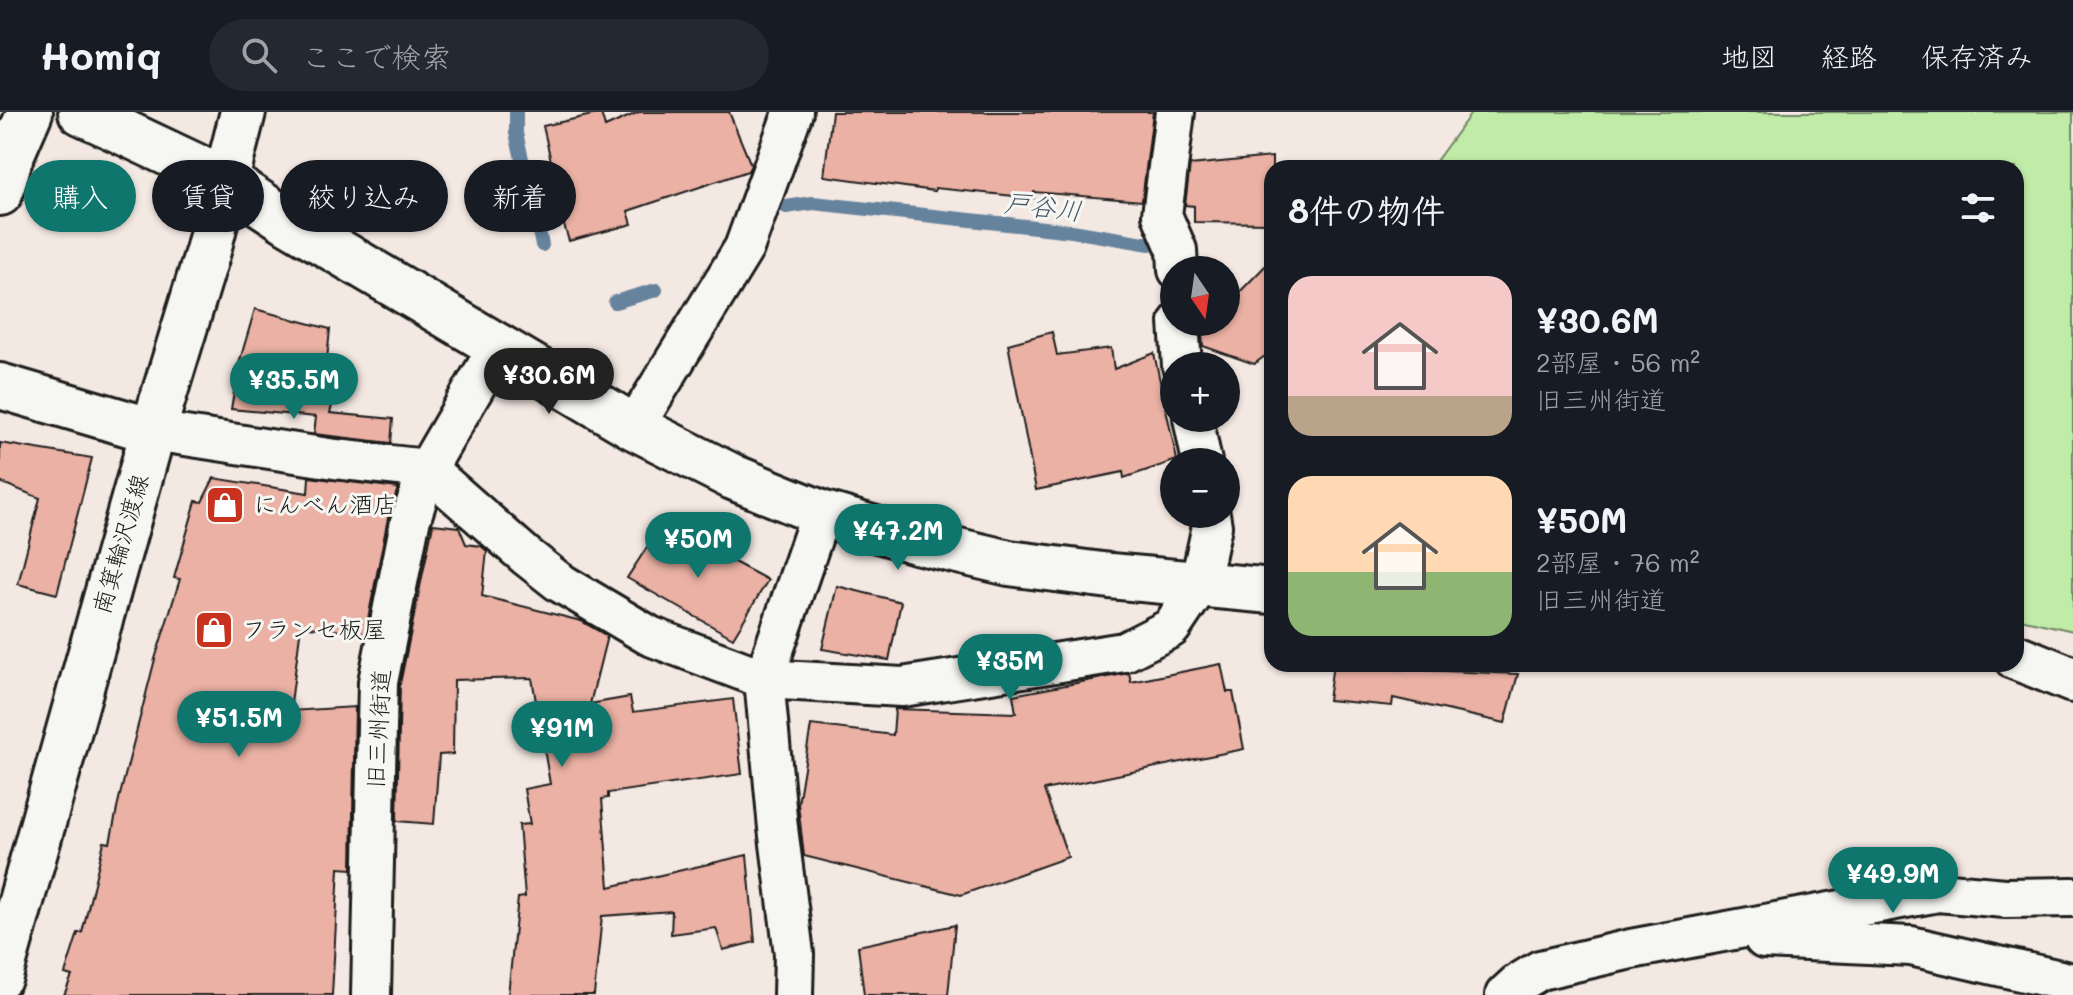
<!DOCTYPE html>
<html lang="ja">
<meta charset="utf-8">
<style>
:root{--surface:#171b24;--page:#242831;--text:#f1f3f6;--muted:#9ea1a6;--line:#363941;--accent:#0f766e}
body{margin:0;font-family:Mali,"Klee One",sans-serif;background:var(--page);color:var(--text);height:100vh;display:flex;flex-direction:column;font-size:30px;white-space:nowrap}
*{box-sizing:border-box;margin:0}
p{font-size:26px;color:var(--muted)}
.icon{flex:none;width:44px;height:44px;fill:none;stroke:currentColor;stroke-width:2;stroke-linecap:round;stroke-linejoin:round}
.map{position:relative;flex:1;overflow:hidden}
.details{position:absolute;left:1264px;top:48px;width:760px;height:512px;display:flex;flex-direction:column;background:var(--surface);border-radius:24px;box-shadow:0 2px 6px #0004}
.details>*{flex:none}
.top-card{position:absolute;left:24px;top:48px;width:760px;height:72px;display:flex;gap:16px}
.needle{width:52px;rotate:167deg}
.fabs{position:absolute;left:1160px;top:144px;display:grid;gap:16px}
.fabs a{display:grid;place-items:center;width:80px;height:80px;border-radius:50%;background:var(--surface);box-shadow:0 2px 6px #0004;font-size:40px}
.price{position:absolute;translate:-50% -68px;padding:0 18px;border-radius:28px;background:var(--accent);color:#fff;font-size:26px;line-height:52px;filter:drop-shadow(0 2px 4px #0008)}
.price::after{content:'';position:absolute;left:50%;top:48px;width:24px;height:18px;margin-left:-12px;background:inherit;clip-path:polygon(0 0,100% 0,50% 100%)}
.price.active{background:#222;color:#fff}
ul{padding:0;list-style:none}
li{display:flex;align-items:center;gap:24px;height:200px;padding:0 24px}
li span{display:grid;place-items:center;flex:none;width:224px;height:160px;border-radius:24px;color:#555}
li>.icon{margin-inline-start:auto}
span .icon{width:96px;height:96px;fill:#fffc;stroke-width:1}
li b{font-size:34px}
h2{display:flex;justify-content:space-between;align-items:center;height:96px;padding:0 24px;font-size:34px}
.tag{padding:0 28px;border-radius:36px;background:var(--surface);box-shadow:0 2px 6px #0004;font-size:28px;line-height:72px}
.tag.active{background:var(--accent);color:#fff}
header{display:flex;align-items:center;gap:48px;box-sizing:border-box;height:112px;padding:0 40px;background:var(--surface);border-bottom:2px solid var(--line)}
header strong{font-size:38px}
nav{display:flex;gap:44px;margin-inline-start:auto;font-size:28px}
.search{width:560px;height:72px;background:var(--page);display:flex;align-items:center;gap:20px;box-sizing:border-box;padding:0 28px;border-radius:44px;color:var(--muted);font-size:30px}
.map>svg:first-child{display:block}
</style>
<header>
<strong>Homiq</strong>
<div class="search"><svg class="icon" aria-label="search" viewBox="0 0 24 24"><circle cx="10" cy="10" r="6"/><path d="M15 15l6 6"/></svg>ここで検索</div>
<nav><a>地図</a><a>経路</a><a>保存済み</a></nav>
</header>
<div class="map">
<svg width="2073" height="883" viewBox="0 0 2073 883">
<rect width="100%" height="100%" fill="#f4e8e2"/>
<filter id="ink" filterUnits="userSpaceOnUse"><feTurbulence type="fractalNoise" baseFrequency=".0125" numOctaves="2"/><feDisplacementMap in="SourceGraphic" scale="16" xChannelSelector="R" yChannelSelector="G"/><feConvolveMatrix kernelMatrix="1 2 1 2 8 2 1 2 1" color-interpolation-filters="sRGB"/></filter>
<g filter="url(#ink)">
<polygon fill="#c0eca8" stroke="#6e8462" stroke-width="2" points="1472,0 2073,0 2073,519 2016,506 2016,56 1431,56"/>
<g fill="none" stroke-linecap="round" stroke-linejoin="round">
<g stroke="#66839d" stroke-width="14">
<polyline points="516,0 516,21 542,133"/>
<polyline points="786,95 813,91 1072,119 1150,132 1166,118"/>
<polyline points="615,190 656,178"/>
</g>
</g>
<g fill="#eab1a4" stroke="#1c1c1c" stroke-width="2">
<polygon points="639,0 729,0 751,53 748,59 628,99 632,112 569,129 551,72 556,71 543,14 601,1 605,15"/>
<polygon points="832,0 1153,0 1142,89 1034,80 1034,86 935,76 935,79 824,64"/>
<polygon points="1272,45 1272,111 1194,110 1194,94 1185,93 1190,53"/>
<polygon points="1272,147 1272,239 1254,252 1203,234 1201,210 1226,210 1226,194"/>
<polygon points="255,197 330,217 326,258 341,262 330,301 393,307 391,331 314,322 316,305 231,297 240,248"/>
<polygon points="1052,220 1057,243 1111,236 1114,257 1154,241 1177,348 1124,366 1123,360 1036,378 1008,232"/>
<polygon points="0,331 92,346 57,482 18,472 40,386 0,370"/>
<polygon points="309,365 398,376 388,406 365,522 301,514 290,599 355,595 352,757 339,756 332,883 64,883 72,864 65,862 78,821 82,821 104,730 110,731 119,687 155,547 180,467 174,466 196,389 202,390 214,366 308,381"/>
<polygon points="433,412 459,415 466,432 481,434 487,439 482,484 581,509 607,524 590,592 630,585 633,600 733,587 742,662 608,681 608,686 602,687 609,775 747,743 755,830 723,838 716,816 671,822 672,799 602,804 594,883 508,883 518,786 525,785 519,713 530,712 524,677 550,672 532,566 454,568 453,642 439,643 434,712 397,709 400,572"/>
<polygon points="662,412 768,468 733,526 627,466"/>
<polygon points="837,474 901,490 889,548 822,537"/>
<polygon points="1221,552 1227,580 1233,580 1244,637 1044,678 1068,745 961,783 804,744 798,692 811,613 893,623 895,597 1016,601 1013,583 1129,561 1131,570"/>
<polygon points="1333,552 1376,552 1395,554 1395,557 1518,562 1505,611 1393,586 1392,594 1328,588"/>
<polygon points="955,813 948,883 864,883 858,834"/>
</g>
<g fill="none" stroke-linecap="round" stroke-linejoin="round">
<defs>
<g id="street">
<polyline points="1175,0 1162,103 1177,138 1178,158"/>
<polyline points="1179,210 1182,254"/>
<polyline points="1193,306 1202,350"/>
<polyline points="634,315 744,136 793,0"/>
<polyline points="153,319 335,347 427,357 526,444 559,470 650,524 764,567 902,575 1124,540 1171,516 1199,474 1212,414 1210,402"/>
<polyline points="1764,827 1911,834 2073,871"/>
<polyline points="371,883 378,570 410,410 427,357 498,235"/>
<polyline points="793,883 794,842 778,716 764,567 821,401"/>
<polyline points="1505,883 1517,872 1540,858 1631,837 1938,780 2005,786 2073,785"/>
</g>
<g id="secondary">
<polyline points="81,0 225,68 287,109 634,315 733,365 821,401 916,429 1009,451 1110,464 1272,479"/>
<polyline points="0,81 10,46 30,0"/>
<polyline points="0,274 153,319"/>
<polyline points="2016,545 2073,568"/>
<polyline points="0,864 153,319 208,139 243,0"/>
</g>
</defs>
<use href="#street" stroke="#1c1c1c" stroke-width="44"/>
<use href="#secondary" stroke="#1c1c1c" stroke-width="50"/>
<use href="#street" stroke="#f6f6f2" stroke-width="38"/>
<use href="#secondary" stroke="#f6f6f2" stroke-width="44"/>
</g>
</g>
<defs>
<symbol id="shop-square" viewBox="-11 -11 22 22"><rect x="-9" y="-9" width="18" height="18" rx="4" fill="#c8321e" stroke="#f6f6f2"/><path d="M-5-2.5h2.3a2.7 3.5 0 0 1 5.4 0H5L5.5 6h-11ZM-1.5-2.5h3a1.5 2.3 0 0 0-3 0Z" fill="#fff"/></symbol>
</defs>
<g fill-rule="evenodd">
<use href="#shop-square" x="203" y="371" width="44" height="44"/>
<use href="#shop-square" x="192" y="496" width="44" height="44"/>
</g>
<g text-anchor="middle" stroke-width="6" stroke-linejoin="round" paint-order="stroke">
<g font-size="24" fill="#1c1c1c" stroke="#f6f6f2" text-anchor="start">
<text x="253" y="401">にんべん酒店</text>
<text x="242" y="526">フランセ板屋</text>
</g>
<g font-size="24" fill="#1c1c1c" stroke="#f6f6f2">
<text transform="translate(121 432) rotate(-74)" y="8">南箕輪沢渡線</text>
<text transform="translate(379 617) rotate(-87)" y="8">旧三州街道</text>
</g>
<g font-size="26" font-style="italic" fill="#475867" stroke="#f6f6f2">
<text transform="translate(1043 95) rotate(7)" y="9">戸谷川</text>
</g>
</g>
</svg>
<div class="fabs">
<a><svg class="needle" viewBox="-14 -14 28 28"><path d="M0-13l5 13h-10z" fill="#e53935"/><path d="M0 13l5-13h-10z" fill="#9ea1a6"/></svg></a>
<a>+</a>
<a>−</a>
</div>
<b class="price active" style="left:549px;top:304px">¥30.6M</b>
<b class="price" style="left:294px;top:309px">¥35.5M</b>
<b class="price" style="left:898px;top:460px">¥47.2M</b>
<b class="price" style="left:698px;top:468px">¥50M</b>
<b class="price" style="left:1010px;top:590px">¥35M</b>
<b class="price" style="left:239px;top:647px">¥51.5M</b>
<b class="price" style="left:562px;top:657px">¥91M</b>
<b class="price" style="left:1893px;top:803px">¥49.9M</b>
<div class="top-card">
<a class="tag active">購入</a>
<a class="tag">賃貸</a>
<a class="tag">絞り込み</a>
<a class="tag">新着</a>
</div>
<section class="details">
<h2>8件の物件<svg class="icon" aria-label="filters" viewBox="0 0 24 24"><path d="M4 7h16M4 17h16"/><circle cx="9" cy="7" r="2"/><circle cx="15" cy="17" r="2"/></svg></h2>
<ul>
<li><span style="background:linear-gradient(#f6c9c9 75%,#b9a48a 0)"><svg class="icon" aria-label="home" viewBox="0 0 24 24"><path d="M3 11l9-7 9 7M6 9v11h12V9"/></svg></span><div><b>¥30.6M</b><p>2部屋 · 56 m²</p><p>旧三州街道</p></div></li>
<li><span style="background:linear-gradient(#ffd9b3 60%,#8fb573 0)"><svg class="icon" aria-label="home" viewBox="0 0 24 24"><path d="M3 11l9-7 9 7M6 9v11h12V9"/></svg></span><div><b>¥50M</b><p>2部屋 · 76 m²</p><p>旧三州街道</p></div></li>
</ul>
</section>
</div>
